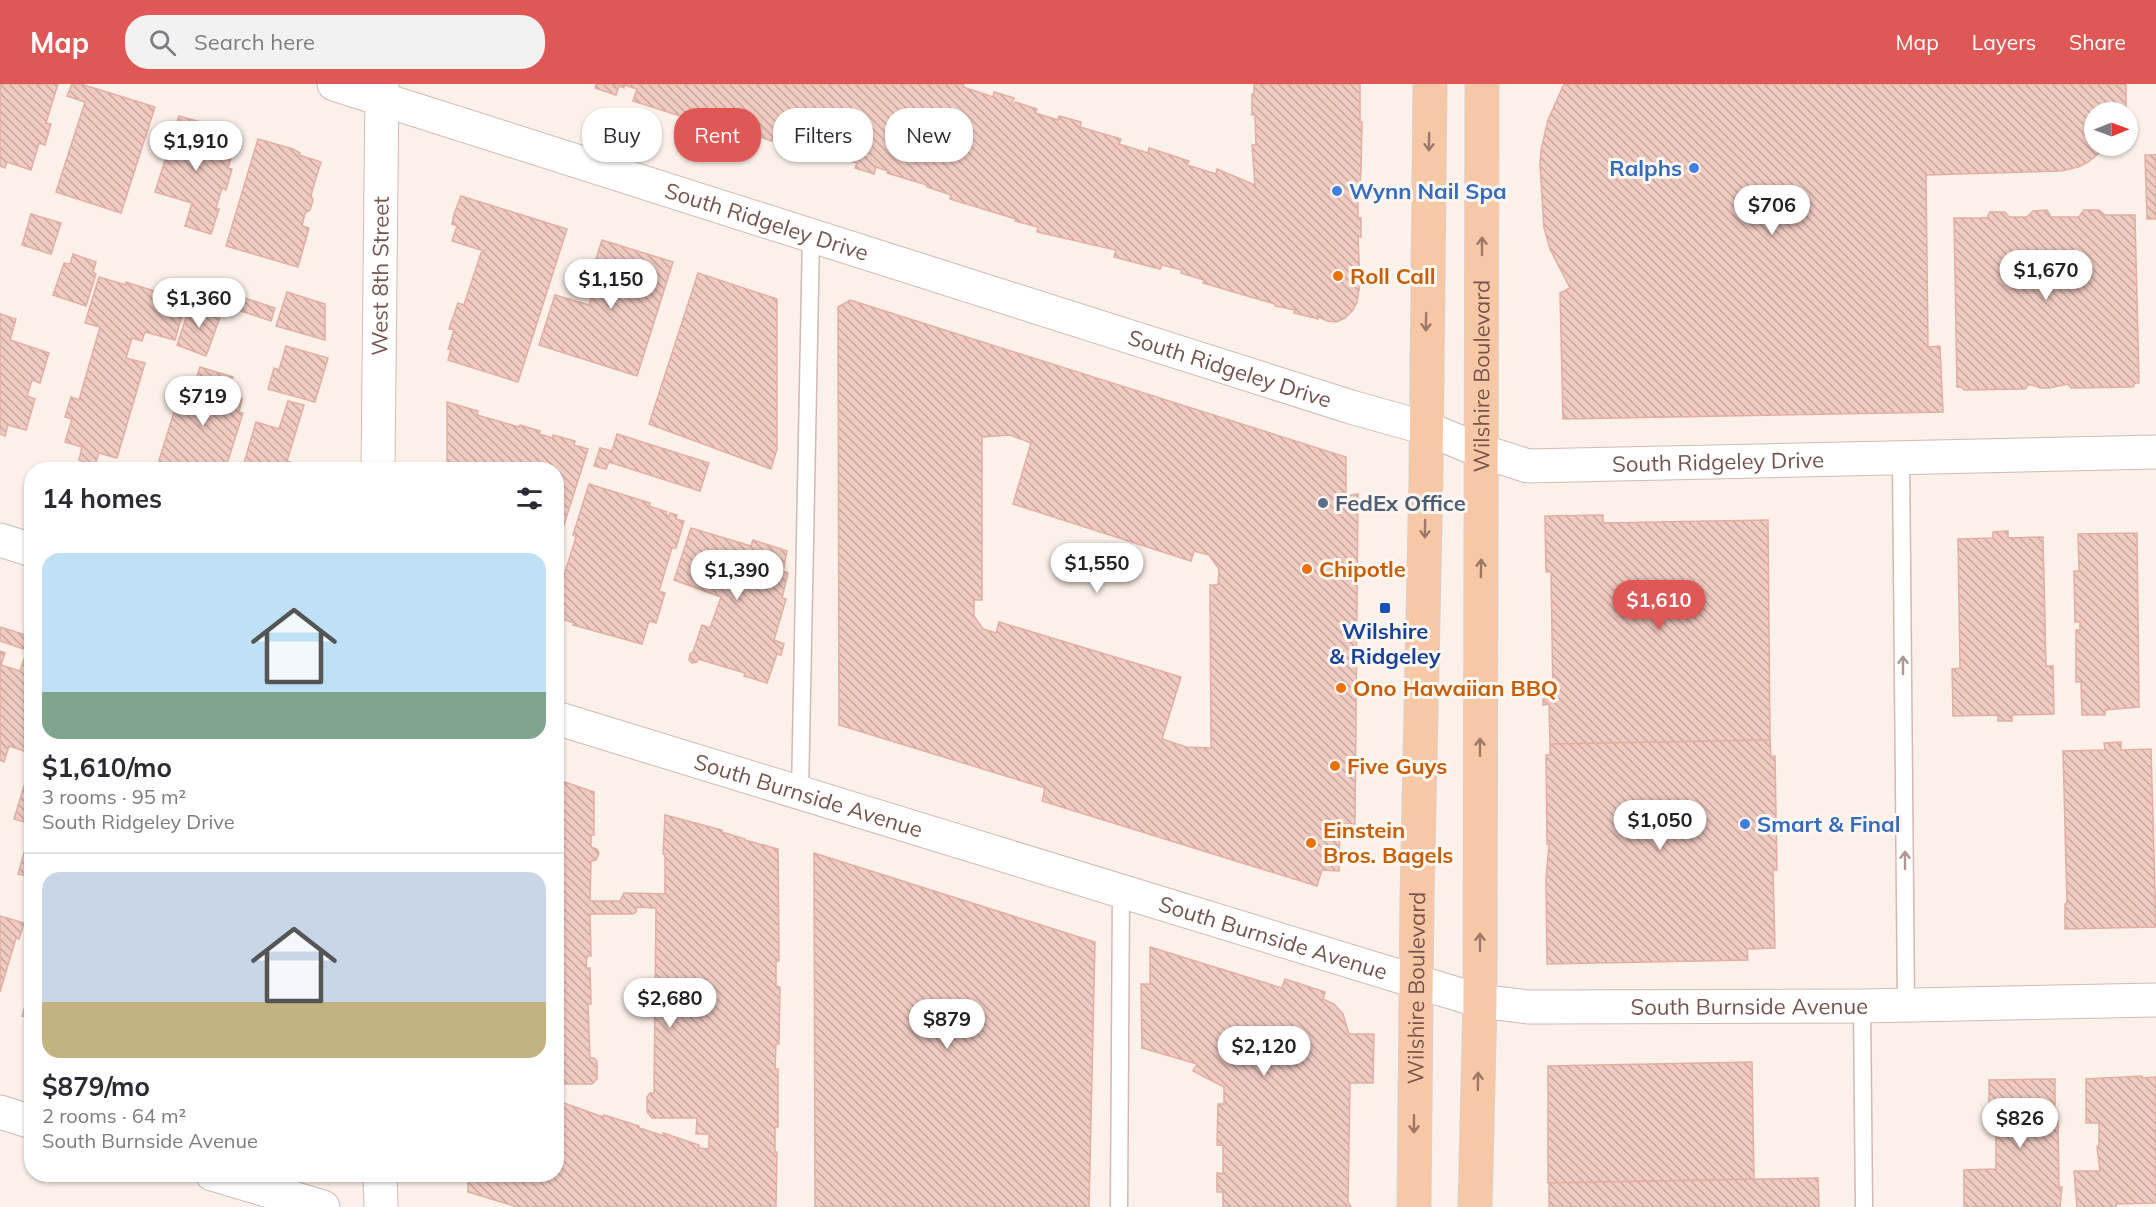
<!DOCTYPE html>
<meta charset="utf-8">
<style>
:root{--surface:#fff;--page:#f2f2f3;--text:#2b2b33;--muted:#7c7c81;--line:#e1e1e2;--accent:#e05855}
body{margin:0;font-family:Mulish,sans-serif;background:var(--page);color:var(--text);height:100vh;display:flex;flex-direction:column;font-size:22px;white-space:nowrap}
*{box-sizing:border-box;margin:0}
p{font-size:20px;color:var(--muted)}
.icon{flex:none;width:33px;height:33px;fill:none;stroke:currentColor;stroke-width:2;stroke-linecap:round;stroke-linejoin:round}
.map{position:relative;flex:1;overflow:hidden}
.sheet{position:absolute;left:24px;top:378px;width:540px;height:720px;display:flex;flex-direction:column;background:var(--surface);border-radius:24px;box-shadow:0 2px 4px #0004}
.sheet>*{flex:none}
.banner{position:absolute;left:582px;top:24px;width:570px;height:54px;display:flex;gap:12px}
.needle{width:39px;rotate:89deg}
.controls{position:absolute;left:2084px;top:18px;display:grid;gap:12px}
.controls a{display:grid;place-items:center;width:54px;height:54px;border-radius:50%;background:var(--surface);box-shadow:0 2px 4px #0004;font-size:30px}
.price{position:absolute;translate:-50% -51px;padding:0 14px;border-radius:21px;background:#fff;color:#222;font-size:20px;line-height:39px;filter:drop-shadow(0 2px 3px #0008)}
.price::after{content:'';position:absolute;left:50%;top:36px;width:18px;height:14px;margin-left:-9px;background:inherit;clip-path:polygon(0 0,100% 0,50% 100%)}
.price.current{background:var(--accent);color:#fff}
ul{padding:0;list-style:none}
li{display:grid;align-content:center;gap:12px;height:318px;padding:0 18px}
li+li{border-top:2px solid var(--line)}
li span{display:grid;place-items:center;height:186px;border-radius:18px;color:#555}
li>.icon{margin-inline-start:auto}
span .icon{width:108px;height:108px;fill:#fffc;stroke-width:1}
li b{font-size:26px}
h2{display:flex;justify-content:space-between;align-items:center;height:72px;padding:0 18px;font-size:26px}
.chip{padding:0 21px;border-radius:24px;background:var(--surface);box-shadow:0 2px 4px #0004;font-size:21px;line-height:54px}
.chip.current{background:var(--accent);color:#fff}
header{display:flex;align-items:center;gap:36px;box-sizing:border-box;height:84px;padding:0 30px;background:var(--accent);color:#fff}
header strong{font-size:28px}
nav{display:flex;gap:33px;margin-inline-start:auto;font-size:21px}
.search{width:420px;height:54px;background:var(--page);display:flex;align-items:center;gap:15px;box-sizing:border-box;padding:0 21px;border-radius:24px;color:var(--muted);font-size:22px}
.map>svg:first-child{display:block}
</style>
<header>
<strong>Map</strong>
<div class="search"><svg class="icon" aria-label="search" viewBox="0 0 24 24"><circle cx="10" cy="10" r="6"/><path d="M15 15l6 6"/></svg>Search here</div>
<nav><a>Map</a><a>Layers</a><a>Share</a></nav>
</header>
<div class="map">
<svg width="2156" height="1123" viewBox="0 0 2156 1123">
<defs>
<pattern id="building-back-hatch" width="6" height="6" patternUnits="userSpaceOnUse" patternTransform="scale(1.5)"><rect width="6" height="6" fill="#f0cbc2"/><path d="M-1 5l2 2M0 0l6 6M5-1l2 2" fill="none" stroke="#c7a7a0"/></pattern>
</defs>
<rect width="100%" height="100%" fill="#fcf1ea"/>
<g fill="url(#building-back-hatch)" stroke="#e2afa3" stroke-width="1.5" fill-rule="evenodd">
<polygon points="0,0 58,0 46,39 51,40 45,61 39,59 31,86 7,78 5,84 0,82"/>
<polygon points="72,0 81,0 155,23 121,129 56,108 85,18 67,12"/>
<polygon points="596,0 964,0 963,3 993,13 994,8 1014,14 1011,21 1013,22 1015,18 1037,25 1035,29 1058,36 1059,32 1081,38 1080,43 1121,55 1119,60 1148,69 1149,64 1189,77 1187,81 1216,90 1217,85 1255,101 1252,61 1256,61 1255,31 1252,31 1252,10 1254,10 1254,0 1360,0 1360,38 1362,38 1361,86 1360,101 1358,101 1358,134 1361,134 1361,153 1358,153 1360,200 1357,218 1353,226 1345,234 1336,238 1327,237 1317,232 1318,235 1294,229 1295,226 1275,222 1275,220 1203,199 1204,196 1181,189 1182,186 1162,181 1160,185 1114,173 1116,166 1037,148 1038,143 1015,137 1016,135 950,115 951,111 927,103 927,101 887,89 888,87 876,83 874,90 855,84 857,79 837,73 836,77 814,70 816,66 773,53 772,57 748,49 747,53 633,17 637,5 624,1 624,4 619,2 616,11 595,4"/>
<polygon points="1564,0 2126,0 2126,25 2125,28 2094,28 2094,62 2108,62 2088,78 2078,83 2061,87 1926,91 1928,263 1940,262 1943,328 1563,335 1560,209 1570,204 1550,165 1544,144 1540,81 1541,66 1548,36"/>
<polygon points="179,32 211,41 208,52 235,60 228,84 232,85 226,106 222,104 216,124 219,125 211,150 185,142 192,119 155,108"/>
<polygon points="258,55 293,65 300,69 299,71 321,78 311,111 313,116 310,126 305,129 302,142 309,144 298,183 226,162"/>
<polygon points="2145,71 2156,71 2156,135 2147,135"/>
<polygon points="461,112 567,145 518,298 448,276 451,265 448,265 454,246 449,245 458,219 464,221 481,169 484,167 452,157 457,142 452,140 454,130"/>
<polygon points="2047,126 2051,133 2079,133 2084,126 2099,126 2105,131 2135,131 2139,299 2135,299 2133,303 2071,304 2068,300 2049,304 2041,304 2032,301 2028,301 2025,305 1964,306 1961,303 1957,303 1954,134 1987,134 1990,128 2005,128 2009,133 2027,133 2033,127"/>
<polygon points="31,130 61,139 51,170 22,161"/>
<polygon points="602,156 673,178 637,292 539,261 555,211 589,221 591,214 584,212"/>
<polygon points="73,170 96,178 93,188 96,190 86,222 53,211 64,179 70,180"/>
<polygon points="698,189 777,215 777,365 771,385 649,340"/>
<polygon points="99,193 126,201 126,198 186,217 175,256 145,248 142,257 132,254 126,274 145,279 117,374 99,369 95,381 79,376 82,363 65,358 72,335 65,333 71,313 79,316 100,243 85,239"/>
<polygon points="287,208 325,220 325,256 276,242"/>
<polygon points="242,213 275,224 271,237 238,226"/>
<path d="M850,216L1346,373V412L1358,410L1355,740H1340L1339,787L1322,786L1317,802L1042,717L1045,704L839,641L838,223ZM1010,351L1031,359L1013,420L1191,477L1194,467L1209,471L1219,485L1218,501H1210L1211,664L1186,663L1162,655L1181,593L999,538L996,549L983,545L974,532V516H982V353Z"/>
<polygon points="191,219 222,228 206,272 177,261"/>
<polygon points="0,230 16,235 10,256 49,269 40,299 32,296 27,312 35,315 26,346 8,341 5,352 0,350"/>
<polygon points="286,262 328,274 315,318 268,305 274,284 279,286"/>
<polygon points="200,283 233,293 227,310 242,315 239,328 243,329 225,386 156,386 175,325 182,327 187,312 190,313"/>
<polygon points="288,317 304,321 287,377 316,386 242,386 256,338 279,345"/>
<polygon points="447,318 478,327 477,331 519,343 520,341 540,347 539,350 553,354 553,351 575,357 574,361 588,365 556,466 556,386 447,386"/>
<polygon points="617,350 709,379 700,407 609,378 606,385 594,382 600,364 612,367"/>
<polygon points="589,400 650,419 649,422 667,428 666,431 669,432 670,429 677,431 676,435 684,437 676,464 672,464 659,507 665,509 656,539 649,537 642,560 573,541 574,539 556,533 556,517 576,453 573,451"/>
<polygon points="1603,431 1603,439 1768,436 1770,656 1550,660 1549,620 1543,621 1543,615 1553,615 1551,488 1546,488 1545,432"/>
<polygon points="691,444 751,462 753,456 787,467 783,487 788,489 782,514 786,515 774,556 784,560 781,571 777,570 767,599 744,592 745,589 698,575 697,578 692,579 689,576 690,570 693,568 702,541 710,544 721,513 674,496"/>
<polygon points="2008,447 2008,454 2043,453 2046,582 2053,582 2054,630 2012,631 2012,637 1998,637 1998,631 1953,632 1952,585 1960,584 1958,455 1993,454 1993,448"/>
<polygon points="2137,449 2139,623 2105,626 2105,631 2082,631 2081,598 2076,598 2076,546 2080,546 2080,538 2075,538 2074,487 2079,487 2078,450"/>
<polygon points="0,543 32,553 32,653 27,668 9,662 4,678 0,676 0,567 5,569 1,581 20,587 27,566 0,557"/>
<polygon points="1770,656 1771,673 1775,672 1777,786 1773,786 1775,864 1747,865 1748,876 1547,880 1546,794 1549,760 1547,760 1546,671 1550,671 1550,660"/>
<polygon points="2121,658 2121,666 2151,665 2156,843 2065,845 2065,820 2067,820 2063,667 2105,666 2104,659"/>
<polygon points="556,695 594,708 594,751 591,751 591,763 597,765 599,769 596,776 591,777 590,817 620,817 624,809 630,809 665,810 665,770 663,770 665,731 722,746 722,748 745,755 745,756 778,765 779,877 776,877 776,902 780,903 779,960 776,960 775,985 778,985 778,1043 775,1043 775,1068 777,1068 776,1123 518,1123 468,1108 468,1090 556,1090 556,1016 603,1033 604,1031 639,1042 639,1044 664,1052 663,1049 699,1061 699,1064 709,1065 709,1050 696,1050 697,1034 652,1034 647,1028 647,1013 650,1009 654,1009 656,824 637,823 636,828 633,830 590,830 591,872 587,872 586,884 590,884 591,920 588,920 590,974 594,974 597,977 597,995 592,1000 556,1000"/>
<polygon points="24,702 32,704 32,740 14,735"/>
<polygon points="31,745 32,745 32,793 18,790"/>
<polygon points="814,769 1095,858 1089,1123 815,1123"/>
<polygon points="0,832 24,839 19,855 16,854 0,908"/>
<polygon points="1150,863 1282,904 1285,895 1325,908 1323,915 1334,920 1343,930 1349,950 1374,950 1373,999 1350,999 1348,1118 1351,1123 1223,1123 1223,1108 1217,1108 1217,1089 1223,1090 1223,1061 1217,1061 1218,1020 1224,1020 1224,1003 1193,987 1197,980 1142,964 1141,900 1150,900"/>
<polygon points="32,899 32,935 22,932"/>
<polygon points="1752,978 1754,1095 1548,1099 1548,982"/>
<polygon points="2142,992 2142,994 2156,993 2156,1119 2116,1120 2116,1123 2077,1123 2074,1087 2100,1087 2097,1063 2099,1061 2099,1039 2086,1039 2086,995"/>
<polygon points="2055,995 2055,1037 2058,1037 2059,1103 2062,1103 2060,1123 1964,1123 1964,1086 1996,1085 1996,1037 1989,1037 1989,996"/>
<polygon points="1818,1094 1819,1123 1549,1123 1549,1099"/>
</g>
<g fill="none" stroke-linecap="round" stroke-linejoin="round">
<defs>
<g id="lane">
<polyline points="1901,374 1906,921"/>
<polyline points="800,709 811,152"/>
<polyline points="1862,922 1864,1123"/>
<polyline points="1119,1123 1121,807"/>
</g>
<g id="street">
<path id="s1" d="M334,0L1351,323L1426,344L1481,367L1528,382L2156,368"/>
<polyline points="0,456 32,466"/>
<path id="s2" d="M556,634L1480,917L1528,923H1551L1862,922L2156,916"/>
<polyline points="0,1028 32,1038"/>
<polyline points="212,1090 323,1123"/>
</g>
<g id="secondary">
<path id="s3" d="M378,386L382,0"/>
<polyline points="380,1090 381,1123"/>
</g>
<g id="primary">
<path id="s4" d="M1414,1123L1417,817L1426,392L1430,0"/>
<path id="s5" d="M1475,1123L1480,917L1482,0"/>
</g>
</defs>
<use href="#lane" stroke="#d0bab2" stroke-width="19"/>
<use href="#street" stroke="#d0bab2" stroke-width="35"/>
<use href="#secondary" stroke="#d5bab2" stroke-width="35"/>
<use href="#primary" stroke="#d9cfcd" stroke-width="35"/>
<use href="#lane" stroke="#fff" stroke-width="16"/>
<use href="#street" stroke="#fff" stroke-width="33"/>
<use href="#secondary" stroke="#fff" stroke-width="33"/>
<use href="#primary" stroke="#f7c8a6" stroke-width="33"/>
</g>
<defs><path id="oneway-shaft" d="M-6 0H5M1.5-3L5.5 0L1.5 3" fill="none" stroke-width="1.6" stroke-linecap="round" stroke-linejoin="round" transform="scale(1.5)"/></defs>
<g stroke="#9d7768">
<use href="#oneway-shaft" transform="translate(1429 58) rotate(91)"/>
<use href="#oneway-shaft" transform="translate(1482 162) rotate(-90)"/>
<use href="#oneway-shaft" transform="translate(1426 238) rotate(91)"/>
<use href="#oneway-shaft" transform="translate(1425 445) rotate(91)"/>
<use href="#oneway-shaft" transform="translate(1481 484) rotate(-89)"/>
<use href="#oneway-shaft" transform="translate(1480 663) rotate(-90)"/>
<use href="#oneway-shaft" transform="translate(1480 858) rotate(-90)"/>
<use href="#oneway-shaft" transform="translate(1478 997) rotate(-89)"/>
<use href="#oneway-shaft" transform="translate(1414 1040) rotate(90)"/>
</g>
<g stroke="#ad9895">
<use href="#oneway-shaft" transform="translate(1903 581) rotate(-90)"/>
<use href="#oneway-shaft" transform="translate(1905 776) rotate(-90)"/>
</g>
<g fill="#3f7fe0" stroke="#fef6f0" stroke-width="2">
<circle cx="1694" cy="84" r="6"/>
<circle cx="1337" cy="107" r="6"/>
<circle cx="1745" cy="740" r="6"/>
</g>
<g fill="#e8710a" stroke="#fef6f0" stroke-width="2">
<circle cx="1338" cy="192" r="6"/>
<circle cx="1307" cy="485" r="6"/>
<circle cx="1341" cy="604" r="6"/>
<circle cx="1335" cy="682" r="6"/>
<circle cx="1311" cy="759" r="6"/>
</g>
<circle fill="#5c6f8a" stroke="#fef6f0" stroke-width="2" cx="1323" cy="419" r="6"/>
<rect fill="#1a4fb4" stroke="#fef6f0" stroke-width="2" x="1379" y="518" width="12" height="12" rx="3"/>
<g text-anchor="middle" stroke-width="6" stroke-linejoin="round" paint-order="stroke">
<g font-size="22" font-weight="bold" fill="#366cbe" stroke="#fef6f0" text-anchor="start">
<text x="1682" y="92" text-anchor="end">Ralphs</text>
<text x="1349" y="115">Wynn Nail Spa</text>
<text x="1757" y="748">Smart &amp; Final</text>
</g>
<g font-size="22" fill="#76544e" stroke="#fef6f0">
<text dy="8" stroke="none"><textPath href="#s1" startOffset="454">South Ridgeley Drive</textPath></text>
<text dy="8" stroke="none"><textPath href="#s3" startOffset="194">West 8th Street</textPath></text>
<text dy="8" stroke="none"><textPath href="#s1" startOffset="940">South Ridgeley Drive</textPath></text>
<text dy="8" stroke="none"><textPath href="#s5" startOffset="831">Wilshire Boulevard</textPath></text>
<text dy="8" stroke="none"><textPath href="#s1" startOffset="1444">South Ridgeley Drive</textPath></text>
<text dy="8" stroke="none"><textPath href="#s2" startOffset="264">South Burnside Avenue</textPath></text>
<text dy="8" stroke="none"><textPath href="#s2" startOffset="750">South Burnside Avenue</textPath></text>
<text dy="8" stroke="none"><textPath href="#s4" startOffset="219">Wilshire Boulevard</textPath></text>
<text dy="8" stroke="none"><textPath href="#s2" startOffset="1236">South Burnside Avenue</textPath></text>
</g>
<g font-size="22" font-weight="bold" fill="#c56008" stroke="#fef6f0" text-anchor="start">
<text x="1350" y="200">Roll Call</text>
<text x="1319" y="493">Chipotle</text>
<text x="1353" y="612">Ono Hawaiian BBQ</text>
<text x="1347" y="690">Five Guys</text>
<text x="1323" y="754">Einstein<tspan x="1323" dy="25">Bros. Bagels</tspan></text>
</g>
<g font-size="22" font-weight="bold" fill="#4e5e75" stroke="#fef6f0" text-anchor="start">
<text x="1335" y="427">FedEx Office</text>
</g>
<g font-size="22" font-weight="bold" fill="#164399" stroke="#fef6f0">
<text x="1385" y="555">Wilshire<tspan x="1385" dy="25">&amp; Ridgeley</tspan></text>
</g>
</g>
</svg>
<div class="controls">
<a><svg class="needle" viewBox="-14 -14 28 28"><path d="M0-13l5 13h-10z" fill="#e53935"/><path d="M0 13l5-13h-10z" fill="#7c7c81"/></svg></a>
</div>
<b class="price" style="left:196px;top:88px">$1,910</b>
<b class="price" style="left:1772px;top:152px">$706</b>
<b class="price" style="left:2046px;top:217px">$1,670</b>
<b class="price" style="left:611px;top:226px">$1,150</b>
<b class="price" style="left:199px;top:245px">$1,360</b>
<b class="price" style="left:203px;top:343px">$719</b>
<b class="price" style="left:1097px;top:510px">$1,550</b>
<b class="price" style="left:737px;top:517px">$1,390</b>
<b class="price current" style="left:1659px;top:547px">$1,610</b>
<b class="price" style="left:1660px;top:767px">$1,050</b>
<b class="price" style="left:670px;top:945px">$2,680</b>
<b class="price" style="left:947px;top:966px">$879</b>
<b class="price" style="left:1264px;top:993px">$2,120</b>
<b class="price" style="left:2020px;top:1065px">$826</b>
<div class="banner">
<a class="chip">Buy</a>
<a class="chip current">Rent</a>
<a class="chip">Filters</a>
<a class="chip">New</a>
</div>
<section class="sheet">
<h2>14 homes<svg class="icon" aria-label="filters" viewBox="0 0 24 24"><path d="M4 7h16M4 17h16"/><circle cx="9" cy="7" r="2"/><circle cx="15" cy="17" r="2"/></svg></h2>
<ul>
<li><span style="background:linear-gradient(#bfe0f5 75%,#7fa58c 0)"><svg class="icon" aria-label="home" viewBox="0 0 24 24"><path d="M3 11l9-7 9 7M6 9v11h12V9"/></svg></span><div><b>$1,610/mo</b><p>3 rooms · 95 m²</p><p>South Ridgeley Drive</p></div></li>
<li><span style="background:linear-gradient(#c9d6e8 70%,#c2b280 0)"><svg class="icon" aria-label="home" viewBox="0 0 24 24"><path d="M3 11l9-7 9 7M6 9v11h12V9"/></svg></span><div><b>$879/mo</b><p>2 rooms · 64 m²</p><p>South Burnside Avenue</p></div></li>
</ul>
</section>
</div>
